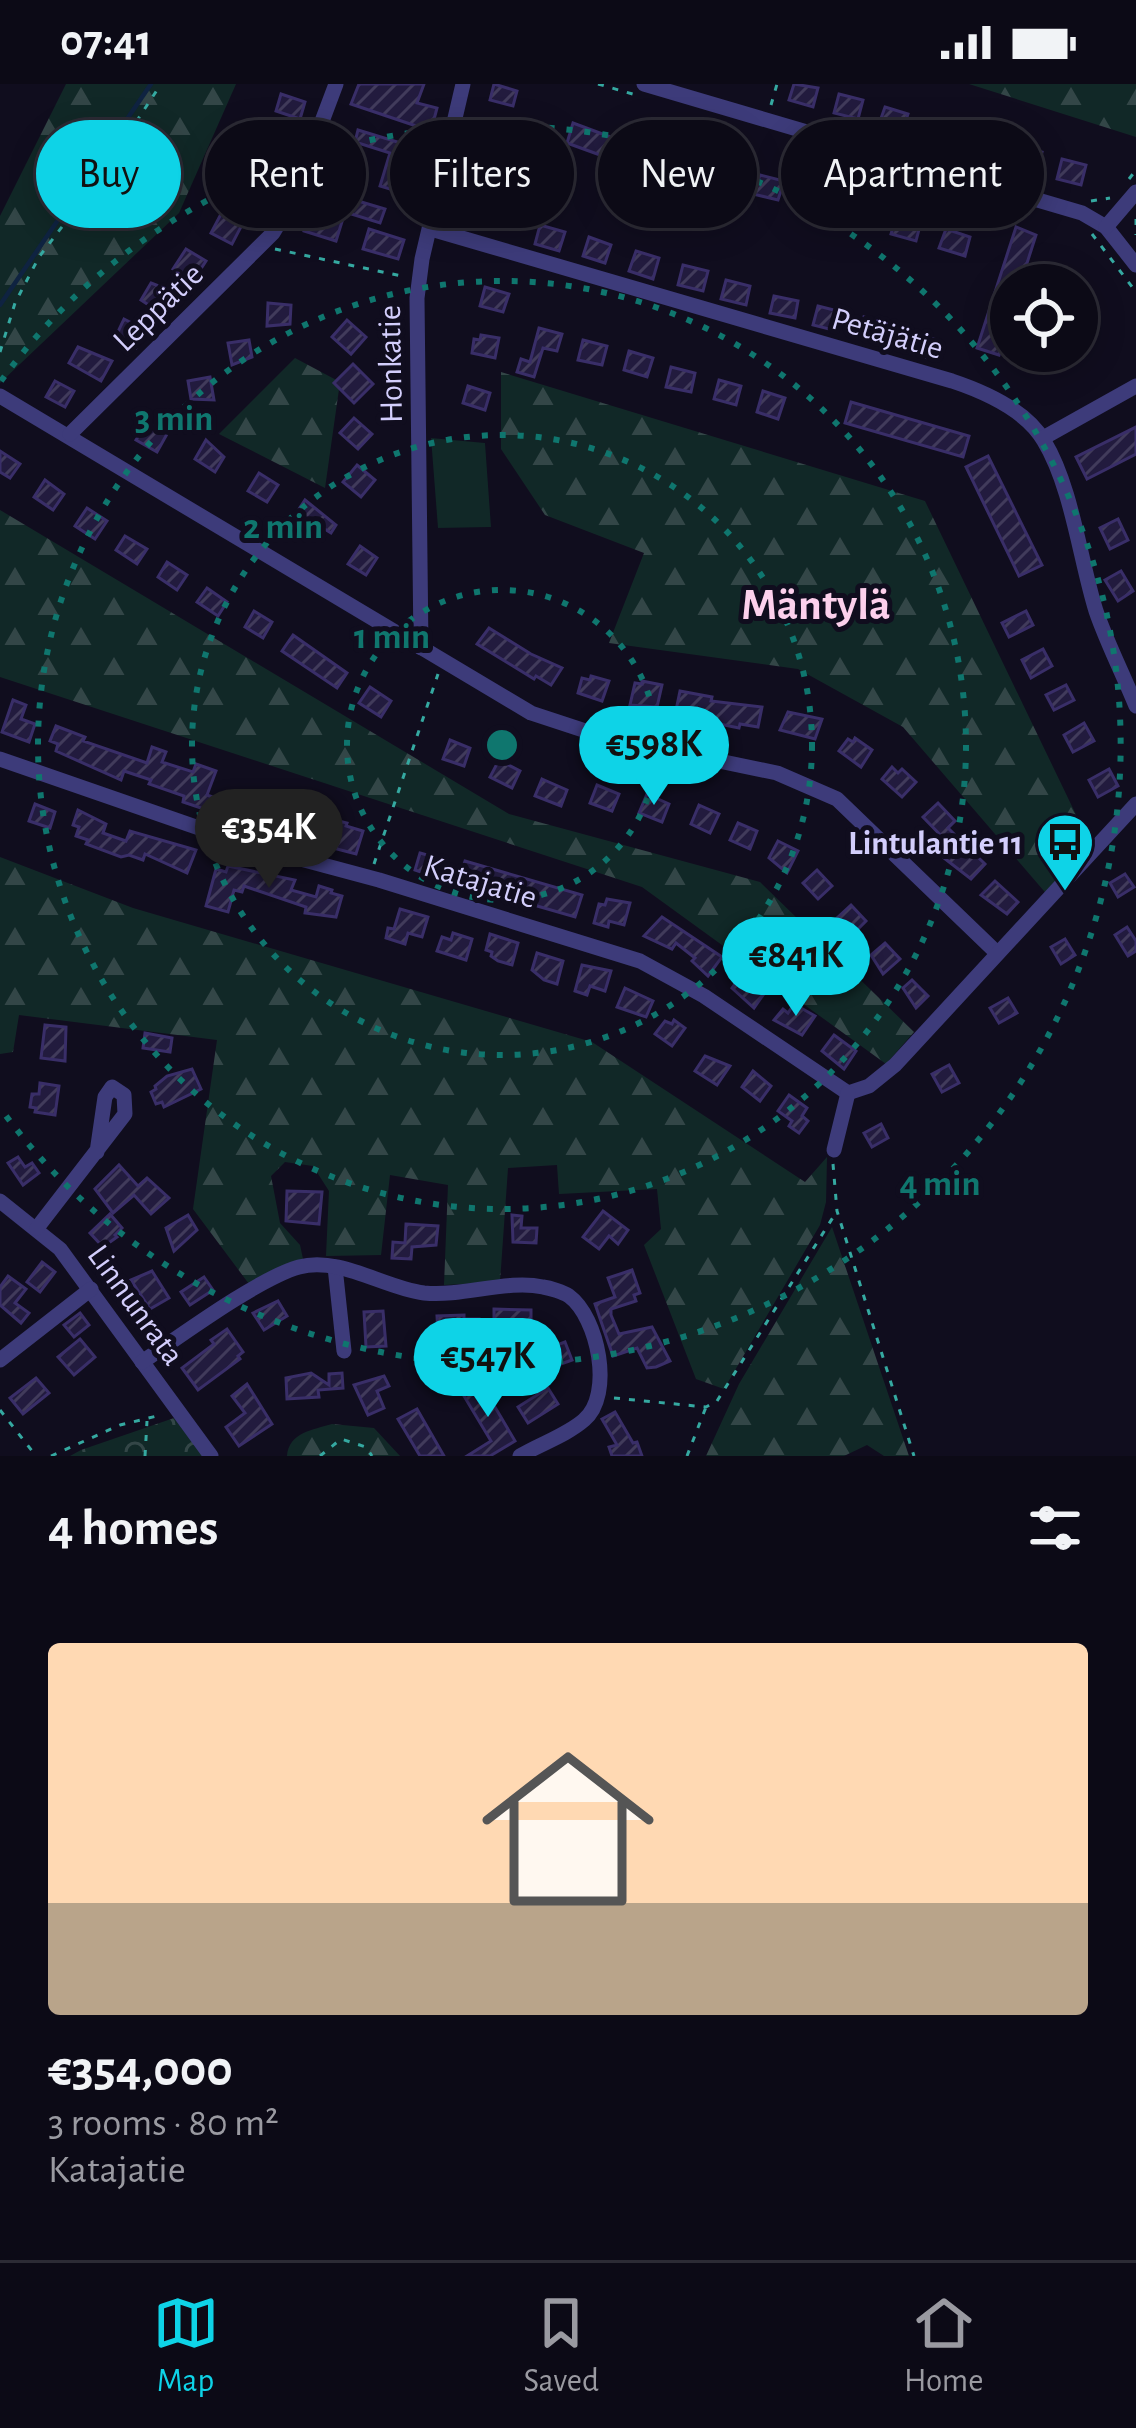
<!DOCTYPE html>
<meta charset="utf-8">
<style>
:root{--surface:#0c0a16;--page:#1a1823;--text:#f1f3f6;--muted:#9a9aa1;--line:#2c2b35;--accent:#0ed3e7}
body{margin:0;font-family:"Alegreya Sans",sans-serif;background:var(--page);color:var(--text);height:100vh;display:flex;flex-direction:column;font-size:45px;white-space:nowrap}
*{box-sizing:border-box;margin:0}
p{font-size:39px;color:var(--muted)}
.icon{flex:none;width:66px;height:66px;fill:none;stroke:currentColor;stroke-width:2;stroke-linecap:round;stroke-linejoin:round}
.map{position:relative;height:1372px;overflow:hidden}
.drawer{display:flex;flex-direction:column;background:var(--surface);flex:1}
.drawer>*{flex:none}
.hud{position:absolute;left:36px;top:36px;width:1065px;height:108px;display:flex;gap:24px}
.fabs{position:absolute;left:990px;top:180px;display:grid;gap:24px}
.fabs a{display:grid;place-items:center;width:108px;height:108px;border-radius:50%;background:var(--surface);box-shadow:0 6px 30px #0003,0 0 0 3px var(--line);font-size:60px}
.price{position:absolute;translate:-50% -102px;padding:0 27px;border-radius:42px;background:var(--accent);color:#111;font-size:39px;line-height:78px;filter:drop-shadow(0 3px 6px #0008)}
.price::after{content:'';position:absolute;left:50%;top:72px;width:36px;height:27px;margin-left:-18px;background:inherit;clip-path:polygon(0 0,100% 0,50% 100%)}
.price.selected{background:#222;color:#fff}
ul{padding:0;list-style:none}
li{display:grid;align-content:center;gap:24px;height:636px;padding:0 48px}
li span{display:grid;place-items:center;height:372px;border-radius:12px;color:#555}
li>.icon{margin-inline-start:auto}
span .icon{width:216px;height:216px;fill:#fffc;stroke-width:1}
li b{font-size:51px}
h2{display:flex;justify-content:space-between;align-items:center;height:144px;padding:0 48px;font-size:51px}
.tag{padding:0 42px;border-radius:54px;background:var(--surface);box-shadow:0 6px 30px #0003,0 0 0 3px var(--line);font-size:42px;line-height:108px}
.tag.selected{background:var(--accent);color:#111}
.status{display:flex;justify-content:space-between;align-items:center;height:84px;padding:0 60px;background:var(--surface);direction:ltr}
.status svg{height:33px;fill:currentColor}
.dock{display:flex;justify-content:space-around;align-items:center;height:168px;border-top:3px solid var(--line);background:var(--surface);font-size:33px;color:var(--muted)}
.dock a{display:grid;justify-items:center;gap:6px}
.dock .selected{color:var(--accent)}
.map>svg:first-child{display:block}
</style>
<div class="status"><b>07:41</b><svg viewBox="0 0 49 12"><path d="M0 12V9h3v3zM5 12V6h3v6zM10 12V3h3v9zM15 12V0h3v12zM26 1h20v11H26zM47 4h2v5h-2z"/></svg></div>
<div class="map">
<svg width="1136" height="1372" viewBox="0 0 1136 1372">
<defs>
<pattern id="forest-firs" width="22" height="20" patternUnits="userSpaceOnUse" patternTransform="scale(3)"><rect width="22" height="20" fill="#112827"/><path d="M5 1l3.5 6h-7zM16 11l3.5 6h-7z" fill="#334647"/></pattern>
<pattern id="park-crowns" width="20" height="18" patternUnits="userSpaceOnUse" patternTransform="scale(3)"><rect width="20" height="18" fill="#112827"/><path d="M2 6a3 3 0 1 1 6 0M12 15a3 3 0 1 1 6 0" fill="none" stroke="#334647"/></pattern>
<pattern id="building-hatch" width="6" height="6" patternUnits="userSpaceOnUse" patternTransform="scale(3)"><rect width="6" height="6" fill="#221b3e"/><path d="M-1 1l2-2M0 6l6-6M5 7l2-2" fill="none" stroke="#413b5b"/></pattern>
</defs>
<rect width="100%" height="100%" fill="#100d1e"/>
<g fill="url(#forest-firs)">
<polygon points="66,0 236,0 179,129 0,299 0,132"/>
<polygon points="969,0 1136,0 1136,53"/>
<polygon points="295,274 340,298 325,404 219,350"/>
<polygon points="501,288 925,417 1094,768 1050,814 903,643 798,585 609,559 644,469 545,431 501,365"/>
<polygon points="0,426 509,730 760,798 914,948 886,980 642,803 0,593"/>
<polygon points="0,773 133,824 592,958 805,1098 827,1073 826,1118 820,1141 724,1305 696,1295 644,1161 661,1145 657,1105 559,1110 557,1081 508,1084 500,1198 444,1201 448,1101 390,1091 381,1171 326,1172 329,1107 313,1082 285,1078 271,1092 280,1139 300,1161 303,1175 249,1200 193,1125 217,956 19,931 13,968 0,970"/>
<polygon points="832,1143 909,1372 884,1372 867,1361 844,1372 706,1372 739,1300"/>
<path d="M332,1340L374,1344L400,1372H287C289,1348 313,1346 332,1340Z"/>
</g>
<polygon fill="url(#park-crowns)" points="174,1334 206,1372 70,1372 81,1366"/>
<polygon fill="#112827" points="431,354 485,359 491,443 438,444"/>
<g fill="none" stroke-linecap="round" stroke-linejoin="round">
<polyline stroke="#0f2341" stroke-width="4.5" points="0,221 151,0"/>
</g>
<g fill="url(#building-hatch)" stroke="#392e68" stroke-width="3">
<polygon points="359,0 424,0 417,19 437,24 431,47 351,20"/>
<polygon points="494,0 517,7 513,22 490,16"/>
<polygon points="794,0 818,4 813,23 789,16"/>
<polygon points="281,10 305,18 300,35 276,27"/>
<polygon points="839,10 863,16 858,35 834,29"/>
<polygon points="885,23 908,30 902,48 879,40"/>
<polygon points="930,36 953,43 948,62 925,55"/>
<polygon points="573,39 640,64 633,83 567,59"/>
<polygon points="358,46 404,60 396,86 419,94 413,112 380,102 390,69 355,58"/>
<polygon points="975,48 997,55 992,73 969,66"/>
<polygon points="268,52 289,61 283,77 262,68"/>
<polygon points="476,58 502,65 497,82 471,75"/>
<polygon points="1017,62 1042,68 1037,87 1013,82"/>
<polygon points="333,66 355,72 350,91 328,84"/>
<polygon points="663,70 687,77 682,96 658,90"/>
<polygon points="1062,75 1086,81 1081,101 1057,95"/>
<polygon points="712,84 730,90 724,109 702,101 706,88 710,89"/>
<polygon points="253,90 274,99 266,119 245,110"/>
<polygon points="760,91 784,97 778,116 753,110"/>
<polygon points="809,105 833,112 828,130 803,122"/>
<polygon points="461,110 484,116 479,136 456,131"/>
<polygon points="338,111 385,125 380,139 345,128 336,157 304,147 310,125 331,132"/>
<polygon points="852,118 876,124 871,143 846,136"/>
<polygon points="222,128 243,139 232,160 211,149"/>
<polygon points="897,130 921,138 916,157 891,150"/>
<polygon points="540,141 565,148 559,167 535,160"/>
<polygon points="1016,143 1036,151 1020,201 1011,201 1011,232 999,271 977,264"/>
<polygon points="369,145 404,156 398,175 363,165"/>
<polygon points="946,145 970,153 965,172 939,164"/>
<polygon points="589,153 611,161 605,179 583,172"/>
<polygon points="186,165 206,177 193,197 173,185"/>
<polygon points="636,167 659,174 653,195 629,187"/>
<polygon points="683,181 708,187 703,207 678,201"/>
<polygon points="726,196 750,202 746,221 721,215"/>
<polygon points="151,199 174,208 161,229 141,216"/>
<polygon points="485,203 509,210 503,228 480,222"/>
<polygon points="774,212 798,217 795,234 770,229"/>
<polygon points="268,219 291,221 290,240 267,242"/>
<polygon points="818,222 842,228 837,247 813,241"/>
<polygon points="864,233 887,240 882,259 859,253"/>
<polygon points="124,235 145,246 136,264 115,254"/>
<polygon points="347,236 366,253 351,270 332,253"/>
<polygon points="539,244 562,250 557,267 543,264 534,293 517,288 521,275 530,278"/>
<polygon points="913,248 937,256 931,275 907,268"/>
<polygon points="481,251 499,254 495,274 472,269 474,255 480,256"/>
<polygon points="249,256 252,273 232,281 228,259"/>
<polygon points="583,256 607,262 602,281 578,276"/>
<polygon points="78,263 112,277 101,297 69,279"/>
<polygon points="629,267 653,274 647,293 624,286"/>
<polygon points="353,280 373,300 354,319 334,299"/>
<polygon points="671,283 695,289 691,308 666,303"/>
<polygon points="210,293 214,316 191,315 188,297"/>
<polygon points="719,296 741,302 736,321 714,315"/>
<polygon points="55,297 74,307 65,323 46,313"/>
<polygon points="468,302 490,309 485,326 463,319"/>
<polygon points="763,307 785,314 778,335 757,328"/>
<polygon points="851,318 969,352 963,373 845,339"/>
<polygon points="354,334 372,350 358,365 340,349"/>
<polygon points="147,338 167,350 157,368 136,356"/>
<polygon points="1136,343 1136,370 1087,395 1076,373"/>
<polygon points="206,356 224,373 215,388 195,375"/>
<polygon points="0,367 20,380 10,394 0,388"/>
<polygon points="988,372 1042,481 1019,492 966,383"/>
<polygon points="357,381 375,396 361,413 343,398"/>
<polygon points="259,389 278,401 267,418 248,407"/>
<polygon points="45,396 64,410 53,426 34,413"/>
<polygon points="305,416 336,441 331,449 297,428"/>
<polygon points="87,424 107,437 95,455 75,442"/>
<polygon points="1118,435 1128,456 1110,465 1100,444"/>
<polygon points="125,452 147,465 137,480 116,466"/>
<polygon points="360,462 377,474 366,491 348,480"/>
<polygon points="167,478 187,491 177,506 158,493"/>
<polygon points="1121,487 1133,507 1118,517 1105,496"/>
<polygon points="207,504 227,518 218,532 197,518"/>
<polygon points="254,527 272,538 263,554 245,543"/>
<polygon points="1026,527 1033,541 1009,553 1002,539"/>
<polygon points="489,544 531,570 562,584 551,601 536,592 534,595 477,560"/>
<polygon points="293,551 347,589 337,604 282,567"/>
<polygon points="1043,565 1052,582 1031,594 1022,576"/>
<polygon points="591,592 609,597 602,617 578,609 582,594 590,596"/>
<polygon points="642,597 662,601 657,623 630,621 635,599 642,600"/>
<polygon points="1066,601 1074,616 1054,626 1046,611"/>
<polygon points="370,603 391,617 381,633 359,619"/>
<polygon points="680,607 712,613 711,617 762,623 758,643 740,640 739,644 675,631"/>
<polygon points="13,616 26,621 21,635 35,640 29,658 2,648"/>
<polygon points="788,628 822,635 815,655 780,646"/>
<polygon points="1084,639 1094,657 1073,668 1064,651"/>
<polygon points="56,642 85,653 83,657 147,679 152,663 166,668 162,678 193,688 196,680 216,687 207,711 218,715 213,728 183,718 184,712 149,700 151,696 124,687 121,696 56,667 58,660 50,657"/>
<polygon points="855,654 872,666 861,683 839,667 848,655 853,658"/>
<polygon points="450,656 470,664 464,682 443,675"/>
<polygon points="499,676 520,687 512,704 490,693"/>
<polygon points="892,683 898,689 902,685 916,698 902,713 882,695"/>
<polygon points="1109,685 1118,702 1098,713 1089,696"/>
<polygon points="542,695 567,706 561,722 535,712"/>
<polygon points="597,701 619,710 612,727 590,719"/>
<polygon points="240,708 285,731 291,710 303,713 299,727 347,739 346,742 363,747 356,770 337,765 336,757 266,734 262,744 231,734"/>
<polygon points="647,710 669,720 662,738 639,729"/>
<polygon points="938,719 955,737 948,744 985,780 971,795 944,774 953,764 923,733"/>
<polygon points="35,720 55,728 50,744 29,737"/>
<polygon points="699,721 719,730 710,749 691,740"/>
<polygon points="78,726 106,740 103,749 126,757 130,747 196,766 187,789 145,770 143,776 129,771 121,773 86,760 88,756 76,752 79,743 73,741"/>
<polygon points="738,739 757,747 750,765 730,756"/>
<polygon points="778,757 798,767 787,789 769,774"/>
<polygon points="420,769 442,775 436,793 415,786"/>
<polygon points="465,777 582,811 575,833 520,817 512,812 513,808 489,801 487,808 472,804 460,792"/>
<polygon points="228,782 295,796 291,806 316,813 319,802 332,806 331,809 342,812 336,833 305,829 306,823 244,802 242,808 234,806 228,828 206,822 216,785 226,788"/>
<polygon points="817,786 832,802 818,815 803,799"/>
<polygon points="1125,790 1134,803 1118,813 1110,799"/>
<polygon points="995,797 1018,818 1007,830 981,811"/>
<polygon points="607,815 630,819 624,841 609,837 608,843 594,839 599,820 605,821"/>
<polygon points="851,821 866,837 849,854 837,834"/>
<polygon points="400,825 428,833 422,853 408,849 405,860 386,854 388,844 394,845"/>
<polygon points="662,833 722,873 708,892 692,877 695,874 676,859 672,865 644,852"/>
<polygon points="1127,843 1136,857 1136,867 1128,872 1115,851"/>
<polygon points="453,849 472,855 466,876 437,867 442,853 451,856"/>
<polygon points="490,850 518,859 512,881 498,877 491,872 492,868 486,866"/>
<polygon points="1065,855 1075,871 1061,880 1051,863"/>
<polygon points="885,859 900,875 883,890 871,871"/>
<polygon points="537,869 563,877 557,900 544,896 532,886"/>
<polygon points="582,881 611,887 605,907 590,902 587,911 575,907"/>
<polygon points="744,887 768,904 754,924 732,904"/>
<polygon points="912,896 928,912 916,924 903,904"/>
<polygon points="625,904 653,917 646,933 617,923"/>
<polygon points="1008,914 1017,929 999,939 990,924"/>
<polygon points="794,920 815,932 802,951 774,936 783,925 788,929"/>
<polygon points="674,936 685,944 672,962 655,950 665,937 672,940"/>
<polygon points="45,941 66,943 65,977 41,974"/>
<polygon points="145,949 172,954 170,968 143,964"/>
<polygon points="834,951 856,967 844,985 822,967"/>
<polygon points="705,972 730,982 717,1001 695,987"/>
<polygon points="949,981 959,999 942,1008 932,990"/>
<polygon points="192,985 201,1005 164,1023 162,1018 156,1020 151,1008 156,1005 155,1002 167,992"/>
<polygon points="753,987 771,1002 760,1017 742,1003"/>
<polygon points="40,999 59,1002 55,1031 35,1028 36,1024 30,1023 32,1010 39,1010"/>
<polygon points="789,1011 807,1024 802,1032 808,1037 799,1049 789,1042 792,1037 778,1027"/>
<polygon points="881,1040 888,1054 872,1063 864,1049"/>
<polygon points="18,1073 25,1083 32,1079 39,1089 23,1101 8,1079"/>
<polygon points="119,1081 138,1102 147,1094 169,1114 151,1130 134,1111 113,1129 95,1105"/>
<polygon points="287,1107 322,1108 319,1140 286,1137"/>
<polygon points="603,1127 628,1146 618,1160 609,1152 599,1165 583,1153"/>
<polygon points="110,1130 122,1144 115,1151 117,1153 103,1163 90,1149"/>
<polygon points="188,1131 197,1146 174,1167 166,1144"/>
<polygon points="512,1131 522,1132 521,1144 537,1144 536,1159 513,1158"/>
<polygon points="406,1140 438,1142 436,1161 412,1163 411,1175 392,1174 393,1158 405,1159"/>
<polygon points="42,1178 55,1188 40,1208 27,1198"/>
<polygon points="632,1186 640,1209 634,1211 636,1217 611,1225 611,1231 619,1250 652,1243 670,1277 656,1283 647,1284 637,1264 613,1272 595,1220 615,1213 608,1194"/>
<polygon points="152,1187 169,1214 150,1225 131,1196"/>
<polygon points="8,1192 26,1205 15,1219 29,1229 21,1239 0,1221 0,1203"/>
<polygon points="204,1193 213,1206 190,1221 181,1208"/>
<polygon points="278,1217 287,1232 264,1246 253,1229"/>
<polygon points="494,1225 531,1226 531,1243 494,1244"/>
<polygon points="383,1227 386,1262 366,1263 364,1228"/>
<polygon points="80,1229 89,1241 74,1253 64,1241"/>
<polygon points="464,1231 464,1235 479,1235 479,1251 438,1252 437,1232"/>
<polygon points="227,1245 243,1268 238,1272 240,1275 198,1306 182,1284 214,1260 211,1256"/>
<polygon points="80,1255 95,1273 74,1291 58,1273"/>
<polygon points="565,1258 572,1276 558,1281 552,1263"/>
<polygon points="521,1270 528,1293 510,1299 503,1275"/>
<polygon points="311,1289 329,1301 329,1290 342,1289 343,1304 318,1306 319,1313 287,1315 286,1294"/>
<polygon points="384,1292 389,1302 377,1307 384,1324 368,1331 354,1301"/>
<polygon points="36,1294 49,1309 23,1330 10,1314"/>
<polygon points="479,1296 515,1357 490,1372 467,1372 491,1357 461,1307"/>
<polygon points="247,1300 272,1340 239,1362 226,1343 245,1329 232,1312"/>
<polygon points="548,1304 558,1320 528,1339 518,1323"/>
<polygon points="417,1325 444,1372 420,1372 398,1335"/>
<polygon points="615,1328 633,1359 637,1358 642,1372 612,1372 609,1363 617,1361 602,1335"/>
</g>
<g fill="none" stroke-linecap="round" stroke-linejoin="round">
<g stroke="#35a9a1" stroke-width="3" stroke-dasharray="6 9" stroke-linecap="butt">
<polyline points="598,0 636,11"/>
<polyline points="771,21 777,0"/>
<polyline points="1129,95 1136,86"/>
<polyline points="1091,117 1110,114"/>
<polyline points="1136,135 1136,151"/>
<polyline points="1092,150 1136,208"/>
<polyline points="275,165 406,193"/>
<polyline points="0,268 15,219 39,173 100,93 161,0"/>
<polyline points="374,780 438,590"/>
<polyline points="833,1080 837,1127 914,1372"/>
<polyline points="614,1314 706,1323 717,1317 837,1127"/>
<polyline points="0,1326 36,1372"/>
<polyline points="51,1372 120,1341 161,1331"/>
<polyline points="145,1372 147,1337"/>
<polyline points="320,1372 341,1355 366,1363 372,1372"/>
<polyline points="687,1372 706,1323"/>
</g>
<g stroke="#3d3b7a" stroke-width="15">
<polyline points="644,0 1082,129 1106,143 1136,181"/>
<polyline points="1106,143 1136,108"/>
<path d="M431,145L952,297C985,308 1026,326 1044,357C1072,403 1080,476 1096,527C1107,559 1123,590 1136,622"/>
<polyline points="0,312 531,629 604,653 777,689 837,715 997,869"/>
<polyline points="70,350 273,149 292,117 336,0"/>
<polyline points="1043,354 1136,302"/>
<polyline points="421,564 417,214 422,175 463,0"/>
<polyline points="0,675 248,761 379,796 640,877 704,912 848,1009"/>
<polyline points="848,1009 869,1002 895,981 1136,720"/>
<polyline points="834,1066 848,1009"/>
<polyline points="0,1117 60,1165 211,1372"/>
<polyline points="37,1144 125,1030 124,1011 112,1003 105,1013 97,1068"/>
<polyline points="335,1183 344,1267"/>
<polyline points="0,1276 91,1205"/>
<path d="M142,1278C179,1253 259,1194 299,1183C340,1172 384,1204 424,1209C463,1213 508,1195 543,1203C550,1204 563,1208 569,1212C598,1233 614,1311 584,1336C567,1351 540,1360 520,1372"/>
</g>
</g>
<g fill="none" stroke="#0f766e" stroke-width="6" stroke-dasharray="6 12">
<circle cx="502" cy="661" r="155"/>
<circle cx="502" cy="661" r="310"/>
<circle cx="502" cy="661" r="464"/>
<path d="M1 297A619 619 0 1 1 1 1025"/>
</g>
<defs>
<symbol id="bus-pin" viewBox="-11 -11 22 30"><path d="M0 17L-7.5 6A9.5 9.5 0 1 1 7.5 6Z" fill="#0ed3e7" stroke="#100d1e"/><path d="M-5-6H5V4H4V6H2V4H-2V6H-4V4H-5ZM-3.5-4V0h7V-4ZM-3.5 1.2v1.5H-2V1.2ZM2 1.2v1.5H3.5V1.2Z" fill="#111"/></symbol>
</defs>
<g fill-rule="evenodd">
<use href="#bus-pin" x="1032" y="725" width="66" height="90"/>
</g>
<g text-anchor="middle" stroke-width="10" stroke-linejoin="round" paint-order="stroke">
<g font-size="33" fill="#d3cefc" stroke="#100d1e">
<text transform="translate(157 222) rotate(-44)" y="12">Leppätie</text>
<text transform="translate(888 248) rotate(16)" y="12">Petäjätie</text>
<text transform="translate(389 280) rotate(-91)" y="12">Honkatie</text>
<text transform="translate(481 796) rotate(17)" y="12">Katajatie</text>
<text transform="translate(137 1220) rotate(54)" y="12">Linnunrata</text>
</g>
<g font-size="33" font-weight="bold" fill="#d3cefc" stroke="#100d1e" text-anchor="end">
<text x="1023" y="770">Lintulantie 11</text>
</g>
<g font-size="45" font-weight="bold" fill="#fcd0ec" stroke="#100d1e">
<text x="816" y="535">Mäntylä</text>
</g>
</g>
<circle cx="502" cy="661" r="18" fill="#0f766e" stroke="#100d1e" stroke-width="6"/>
<g font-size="36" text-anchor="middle" font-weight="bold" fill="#0f766e" stroke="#100d1e" stroke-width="10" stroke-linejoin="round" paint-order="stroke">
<text x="174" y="346">3 min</text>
<text x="283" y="454">2 min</text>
<text x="392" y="564">1 min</text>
<text x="940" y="1111">4 min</text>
</g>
</svg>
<div class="fabs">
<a><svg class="icon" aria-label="locate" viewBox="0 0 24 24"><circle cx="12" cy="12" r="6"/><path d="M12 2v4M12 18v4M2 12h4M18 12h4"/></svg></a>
</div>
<b class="price" style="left:654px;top:724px">€598K</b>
<b class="price selected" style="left:269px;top:807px">€354K</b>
<b class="price" style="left:796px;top:935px">€841K</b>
<b class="price" style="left:488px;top:1336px">€547K</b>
<div class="hud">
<a class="tag selected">Buy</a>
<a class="tag">Rent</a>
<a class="tag">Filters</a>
<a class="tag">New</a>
<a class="tag">Apartment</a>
</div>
</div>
<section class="drawer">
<h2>4 homes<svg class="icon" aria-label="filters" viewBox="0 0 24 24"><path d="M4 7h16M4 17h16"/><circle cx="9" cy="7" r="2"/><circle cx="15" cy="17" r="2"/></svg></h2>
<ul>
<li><span style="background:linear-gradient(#ffd9b3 70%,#b9a48a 0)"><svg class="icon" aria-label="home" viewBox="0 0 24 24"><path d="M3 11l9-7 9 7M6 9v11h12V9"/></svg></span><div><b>€354,000</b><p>3 rooms · 80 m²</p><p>Katajatie</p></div></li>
</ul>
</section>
<nav class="dock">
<a class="selected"><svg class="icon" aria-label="map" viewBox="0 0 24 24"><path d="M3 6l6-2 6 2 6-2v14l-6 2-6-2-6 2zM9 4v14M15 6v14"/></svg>Map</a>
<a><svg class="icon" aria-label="saved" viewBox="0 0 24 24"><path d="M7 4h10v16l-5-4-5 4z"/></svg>Saved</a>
<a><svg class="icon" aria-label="home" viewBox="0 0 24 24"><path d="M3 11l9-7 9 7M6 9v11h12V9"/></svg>Home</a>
</nav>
